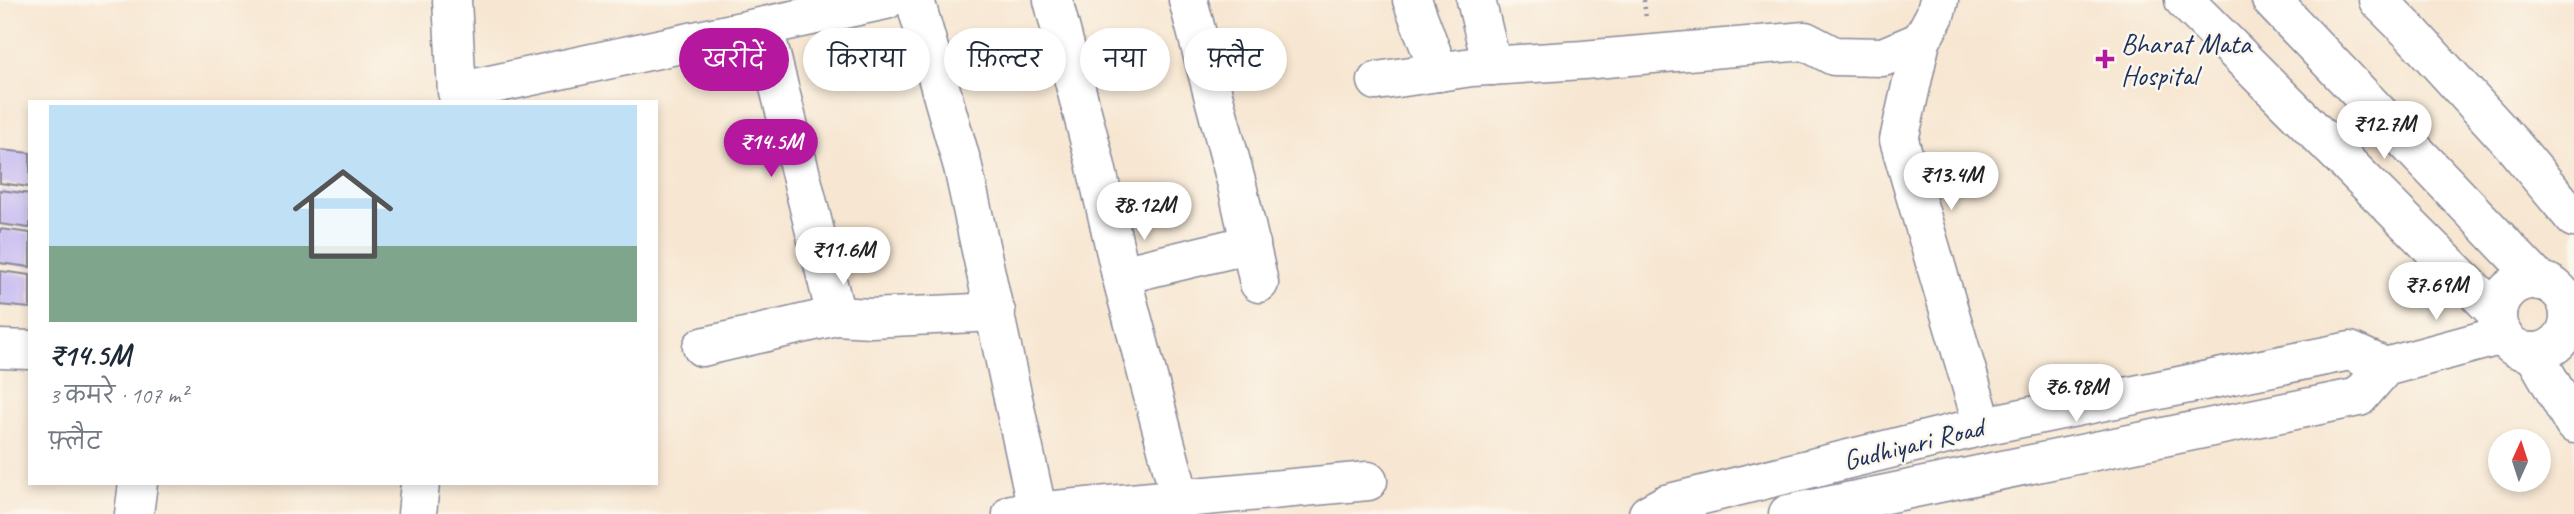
<!DOCTYPE html>
<html lang="hi">
<meta charset="utf-8">
<style>
:root{--surface:#fff;--page:#f2f2f3;--text:#1f2937;--muted:#747a83;--line:#e0e1e3;--accent:#b5179e}
body{margin:0;font-family:Caveat,"Playpen Sans Deva",sans-serif;background:var(--page);color:var(--text);height:100vh;display:flex;flex-direction:column;font-size:26px;white-space:nowrap}
*{box-sizing:border-box;margin:0}
p{font-size:23px;color:var(--muted)}
.icon{flex:none;width:38px;height:38px;fill:none;stroke:currentColor;stroke-width:2;stroke-linecap:round;stroke-linejoin:round}
.map{position:relative;flex:1;overflow:hidden}
.drawer{position:absolute;left:28px;top:100px;width:630px;height:385px;display:flex;flex-direction:column;background:var(--surface);border-radius:0px;box-shadow:0 4px 10px #0003}
.drawer>*{flex:none}
.hud{position:absolute;left:679px;top:28px;width:665px;height:63px;display:flex;gap:14px}
.needle{width:46px;rotate:3deg}
.fabs{position:absolute;left:2488px;top:429px;display:grid;gap:14px}
.fabs a{display:grid;place-items:center;width:63px;height:63px;border-radius:50%;background:var(--surface);box-shadow:0 4px 10px #0003;font-size:35px}
.price{position:absolute;translate:-50% -60px;padding:0 16px;border-radius:24px;background:#fff;color:#222;font-size:23px;line-height:46px;filter:drop-shadow(0 2px 4px #0008)}
.price::after{content:'';position:absolute;left:50%;top:42px;width:21px;height:16px;margin-left:-10px;background:inherit;clip-path:polygon(0 0,100% 0,50% 100%)}
.price.active{background:var(--accent);color:#fff}
ul{padding:0;list-style:none}
li{display:grid;align-content:center;gap:14px;height:371px;padding:0 21px}
li+li{border-top:2px solid var(--line)}
li span{display:grid;place-items:center;height:217px;border-radius:0px;color:#555}
li>.icon{margin-inline-start:auto}
span .icon{width:126px;height:126px;fill:#fffc;stroke-width:1}
li b{font-size:30px}
.pill{padding:0 24px;border-radius:32px;background:var(--surface);box-shadow:0 4px 10px #0003;font-size:24px;line-height:63px}
.pill.active{background:var(--accent);color:#fff}
.map>svg:first-child{display:block}
</style>
<div class="map">
<svg width="2574" height="514" viewBox="0 0 2574 514">
<rect width="100%" height="100%" fill="#fbf7ec"/>
<filter id="ink" filterUnits="userSpaceOnUse"><feTurbulence type="fractalNoise" baseFrequency=".0143" numOctaves="2"/><feDisplacementMap in="SourceGraphic" scale="14" xChannelSelector="R" yChannelSelector="G"/><feConvolveMatrix kernelMatrix="1 2 1 2 8 2 1 2 1" color-interpolation-filters="sRGB"/></filter>
<filter id="wash" filterUnits="userSpaceOnUse"><feTurbulence type="fractalNoise" baseFrequency=".00686" numOctaves="4" result="noise"/><feDisplacementMap in="SourceGraphic" scale="28" xChannelSelector="R" yChannelSelector="G"/><feGaussianBlur stdDeviation="1.57" result="paint"/><feColorMatrix in="noise" values="0 0 0 0 0 0 0 0 0 0 0 0 0 0 0 0 0 1.4 0 .05"/><feComposite in="paint" operator="in"/></filter>
<g filter="url(#wash)">
<rect width="100%" height="100%" fill="#f7e6d1"/>
<g id="blocks">
<g fill="#bfb2f3">
<polygon points="0,150 30,153 30,187 0,183"/>
<polygon points="0,190 30,194 30,228 0,224"/>
<polygon points="0,229 30,233 30,267 0,263"/>
<polygon points="0,271 30,275 30,308 0,305"/>
</g>
</g>
</g>
<g filter="url(#ink)">
<use href="#blocks" fill-opacity="0" stroke="#898a98" stroke-width="2"/>
<g fill="none" stroke-linecap="round" stroke-linejoin="round">
<defs>
<g id="minor">
<polyline points="452,0 457,92 886,0"/>
<polyline points="915,0 963,167 1038,514"/>
<polyline points="1053,0 1094,158 1121,275 1180,498"/>
<polyline points="1188,0 1237,185 1259,283"/>
<polyline points="1412,0 1439,72"/>
<polyline points="1476,0 1492,66"/>
<polyline points="1939,0 1935,15 1921,41 1899,140 1983,426"/>
<polyline points="2184,0 2497,313"/>
<polyline points="2271,0 2539,281"/>
<polyline points="2378,0 2412,34 2513,145 2574,218"/>
<polyline points="764,27 836,316"/>
<polyline points="1377,81 1472,67 1583,60 1805,41 1834,56 1883,57 1921,41"/>
<polyline points="1121,275 1251,244"/>
<circle cx="2533" cy="316" r="36"/>
<polyline points="702,347 836,316 871,318 996,312"/>
<polyline points="0,349 30,350"/>
<polyline points="2533,352 2574,424"/>
<polyline points="134,514 138,483"/>
<polyline points="417,514 420,483"/>
<polyline points="1012,514 1368,481"/>
<polyline points="1648,514 1666,504 1983,426 2350,351 2385,367"/>
<polyline points="1788,514 2359,397 2385,367 2503,335"/>
</g>
</defs>
<use href="#minor" stroke="#898a98" stroke-width="41"/>
<polyline stroke="#898a98" stroke-width="4.5" stroke-dasharray="2 5" stroke-linecap="butt" points="1644,0 1646,19"/>
<use href="#minor" stroke="#fff" stroke-width="38"/>
</g>
</g>
<path fill="#b5179e" stroke="#fbf7ec" stroke-width="2.5" d="M2101.5 48.5h7v7h7v7h-7v7h-7v-7h-7v-7h7z"/>
<g text-anchor="middle" stroke-width="5" stroke-linejoin="round" paint-order="stroke">
<g font-size="28" fill="#1b2f5e" stroke="#fbf7ec" text-anchor="start">
<text x="2121" y="53">Bharat Mata<tspan x="2121" dy="32">Hospital</tspan></text>
</g>
<g font-size="28" fill="#1b2f5e" stroke="#fbf7ec">
<text transform="translate(1913 443) rotate(-14)" y="10">Gudhiyari Road</text>
</g>
</g>
</svg>
<div class="fabs">
<a><svg class="needle" viewBox="-14 -14 28 28"><path d="M0-13l5 13h-10z" fill="#e53935"/><path d="M0 13l5-13h-10z" fill="#747a83"/></svg></a>
</div>
<b class="price" style="left:2384px;top:161px">₹12.7M</b>
<b class="price active" style="left:771px;top:179px">₹14.5M</b>
<b class="price" style="left:1951px;top:212px">₹13.4M</b>
<b class="price" style="left:1144px;top:242px">₹8.12M</b>
<b class="price" style="left:843px;top:287px">₹11.6M</b>
<b class="price" style="left:2436px;top:322px">₹7.69M</b>
<b class="price" style="left:2076px;top:424px">₹6.98M</b>
<div class="hud">
<a class="pill active">खरीदें</a>
<a class="pill">किराया</a>
<a class="pill">फ़िल्टर</a>
<a class="pill">नया</a>
<a class="pill">फ़्लैट</a>
</div>
<section class="drawer">
<ul>
<li><span style="background:linear-gradient(#bfe0f5 65%,#7fa58c 0)"><svg class="icon" aria-label="home" viewBox="0 0 24 24"><path d="M3 11l9-7 9 7M6 9v11h12V9"/></svg></span><div><b>₹14.5M</b><p>3 कमरे · 107 m²</p><p>फ़्लैट</p></div></li>
</ul>
</section>
</div>
